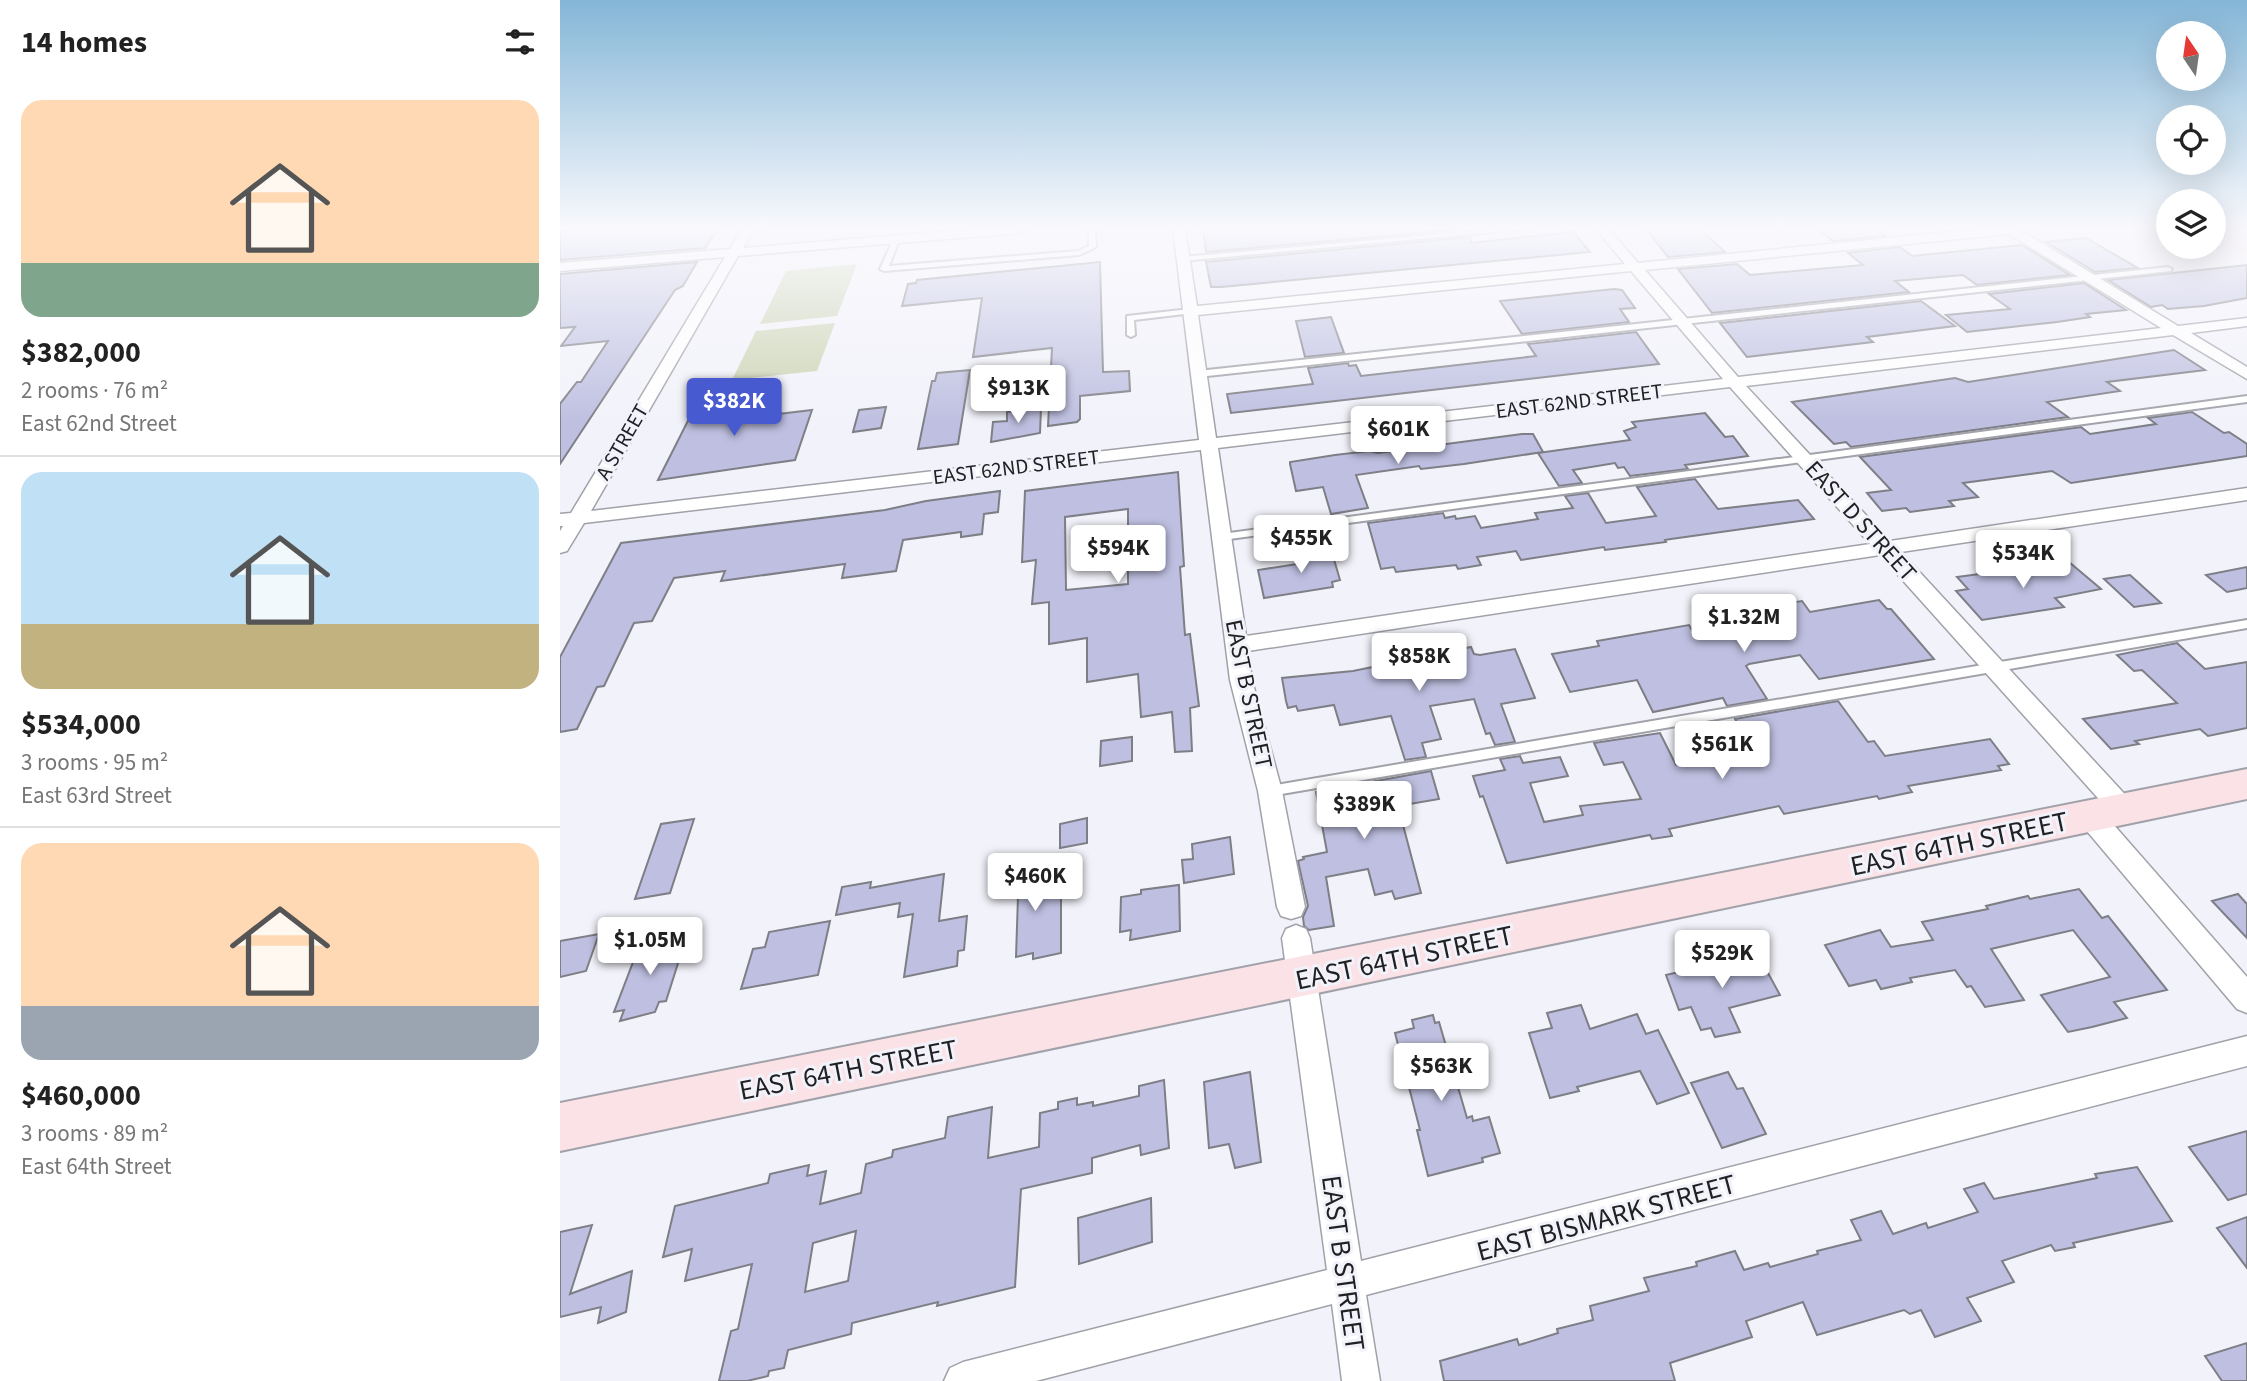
<!DOCTYPE html>
<meta charset="utf-8">
<style>
:root{--surface:#fff;--page:#f2f2f2;--text:#222;--muted:#767676;--line:#e0e0e0;--accent:#475acf}
body{margin:0;font-family:"Source Sans 3",sans-serif;background:var(--page);color:var(--text);height:100vh;display:flex;flex-direction:column;font-size:26px;white-space:nowrap}
*{box-sizing:border-box;margin:0}
p{font-size:23px;color:var(--muted)}
.icon{flex:none;width:38px;height:38px;fill:none;stroke:currentColor;stroke-width:2;stroke-linecap:round;stroke-linejoin:round}
.map{position:relative;flex:1;overflow:hidden}
.drawer{display:flex;flex-direction:column;background:var(--surface);width:560px}
.drawer>*{flex:none}
.needle{width:46px;rotate:347deg}
.buttons{position:absolute;left:1596px;top:21px;display:grid;gap:14px}
.buttons a{display:grid;place-items:center;width:70px;height:70px;border-radius:50%;background:var(--surface);box-shadow:0 7px 28px #0002;font-size:35px}
.price{position:absolute;translate:-50% -60px;padding:0 16px;border-radius:7px;background:#fff;color:#222;font-size:23px;line-height:46px;filter:drop-shadow(0 2px 4px #0008)}
.price::after{content:'';position:absolute;left:50%;top:42px;width:21px;height:16px;margin-left:-10px;background:inherit;clip-path:polygon(0 0,100% 0,50% 100%)}
.price.on{background:var(--accent);color:#fff}
ul{padding:0;list-style:none}
li{display:grid;align-content:center;gap:14px;height:371px;padding:0 21px}
li+li{border-top:2px solid var(--line)}
li span{display:grid;place-items:center;height:217px;border-radius:21px;color:#555}
li>.icon{margin-inline-start:auto}
span .icon{width:126px;height:126px;fill:#fffc;stroke-width:1}
li b{font-size:30px}
h2{display:flex;justify-content:space-between;align-items:center;height:84px;padding:0 21px;font-size:30px}
main{display:flex;flex:1;min-height:0}
.map>svg:first-child{display:block}
</style>
<main>
<section class="drawer">
<h2>14 homes<svg class="icon" aria-label="filters" viewBox="0 0 24 24"><path d="M4 7h16M4 17h16"/><circle cx="9" cy="7" r="2"/><circle cx="15" cy="17" r="2"/></svg></h2>
<ul>
<li><span style="background:linear-gradient(#ffd9b3 75%,#7fa58c 0)"><svg class="icon" aria-label="home" viewBox="0 0 24 24"><path d="M3 11l9-7 9 7M6 9v11h12V9"/></svg></span><div><b>$382,000</b><p>2 rooms · 76 m²</p><p>East 62nd Street</p></div></li>
<li><span style="background:linear-gradient(#bfe0f5 70%,#c2b280 0)"><svg class="icon" aria-label="home" viewBox="0 0 24 24"><path d="M3 11l9-7 9 7M6 9v11h12V9"/></svg></span><div><b>$534,000</b><p>3 rooms · 95 m²</p><p>East 63rd Street</p></div></li>
<li><span style="background:linear-gradient(#ffd9b3 75%,#9aa5b1 0)"><svg class="icon" aria-label="home" viewBox="0 0 24 24"><path d="M3 11l9-7 9 7M6 9v11h12V9"/></svg></span><div><b>$460,000</b><p>3 rooms · 89 m²</p><p>East 64th Street</p></div></li>
</ul>
</section>
<div class="map">
<svg width="1687" height="1381" viewBox="0 0 1687 1381">
<rect width="100%" height="100%" fill="#f2f2fa"/>
<polygon fill="#fce1e4" points="1654,229 1687,229 1687,255 1654,243"/>
<g fill="#ccd4b3">
<polygon points="297,264 277,316 200,324 226,271"/>
<polygon points="275,323 257,371 172,380 196,331"/>
</g>
<g fill="#bfc0e1" stroke="#7e7e86" stroke-width="2" fill-rule="evenodd">
<polygon points="23,229 158,229 145,248 0,260 0,231"/>
<polygon points="643,229 905,229 646,252"/>
<polygon points="1086,229 1140,229 1165,252 1108,257"/>
<polygon points="1258,229 1316,229 1325,236 1273,241"/>
<polygon points="1013,232 1030,252 661,287 651,287 646,262 910,237 911,243"/>
<polygon points="1526,238 1578,268 1535,272 1486,242"/>
<polygon points="1462,245 1510,275 1417,285 1403,275 1335,281 1349,292 1152,313 1118,269 1177,264 1190,275 1303,265 1288,253 1340,247 1352,256"/>
<polygon points="137,262 123,286 115,290 0,464 0,404 17,382 21,382 48,341 1,346 15,327 0,328 0,274"/>
<polygon points="540,262 543,372 569,371 570,391 520,396 520,419 517,422 488,426 492,348 413,357 422,298 342,306 348,284 356,283 357,280"/>
<polygon points="1687,265 1687,298 1644,306 1608,309 1602,305 1591,307 1548,280"/>
<polygon points="1524,283 1566,310 1526,314 1530,317 1497,322 1407,332 1386,315 1450,309 1429,294"/>
<polygon points="1054,289 1062,290 1075,308 1060,309 1069,322 962,334 940,301"/>
<polygon points="1361,301 1395,326 1307,337 1313,342 1187,357 1160,323"/>
<polygon points="771,317 784,353 745,357 736,321"/>
<polygon points="1076,332 1099,364 671,413 667,394 753,384 748,368 788,363 789,366 796,365 801,376 976,356 968,344"/>
<polygon points="1614,350 1645,370 1547,382 1560,391 1487,402 1508,417 1291,447 1286,442 1274,444 1232,402 1395,378 1408,382"/>
<polygon points="410,370 398,444 358,449 372,381 375,381 377,373"/>
<polygon points="192,393 184,413 212,410 210,415 252,410 235,460 98,480 139,399"/>
<polygon points="326,407 321,428 293,432 299,410"/>
<polygon points="481,408 480,433 431,442 433,422 447,421 447,412"/>
<polygon points="1632,412 1664,433 1669,432 1687,444 1687,456 1511,483 1492,471 1403,483 1418,497 1389,501 1394,506 1350,512 1346,508 1322,511 1307,493 1331,490 1300,457 1521,427 1530,434 1596,424 1588,418"/>
<polygon points="1145,413 1165,437 1173,436 1188,456 1125,465 1128,469 1070,476 1064,467 1058,468 1055,463 1013,470 1022,483 999,486 978,453 1070,440 1064,431 1076,427 1072,422"/>
<polygon points="962,434 973,434 983,452 904,464 861,469 859,466 796,475 808,508 771,514 763,487 736,491 730,464 730,462 775,455 809,451 818,453"/>
<path d="M618,472L624,566L620,567L625,635L630,634L639,706L630,708L632,751L615,752L612,712L581,717L578,674L527,682V638L489,644V602L472,604L476,560L462,562L465,491ZM568,509V584L506,590L505,517Z"/>
<polygon points="1135,479 1158,509 1238,500 1254,519 1111,539 1105,540 1106,542 1045,550 1044,547 961,560 956,551 917,557 921,565 898,569 896,565 836,572 834,567 821,569 808,523 883,513 885,518 895,516 896,519 915,516 921,528 978,519 975,513 1013,508 1005,496 1028,493 1046,523 1096,516 1077,487"/>
<polygon points="440,491 438,512 424,514 422,534 401,537 401,532 343,540 336,571 282,578 285,564 161,581 165,571 114,578 92,621 74,623 44,686 37,687 17,729 0,732 0,657 61,543 325,510 366,501"/>
<polygon points="771,549 780,580 772,582 773,587 704,598 698,570 744,563 742,554"/>
<polygon points="1509,562 1541,589 1495,598 1504,607 1422,620 1396,591 1408,589 1397,577"/>
<polygon points="1687,567 1687,588 1667,592 1646,575"/>
<polygon points="1570,575 1601,603 1574,607 1544,579"/>
<polygon points="1319,600 1327,609 1331,609 1374,659 1259,679 1240,655 1189,664 1186,666 1207,699 1167,706 1163,698 1093,712 1077,680 1010,692 992,654 1039,646 1037,641 1129,625 1135,635 1226,619 1216,605 1242,601 1250,612"/>
<polygon points="1617,643 1645,669 1687,662 1687,728 1648,736 1640,729 1575,741 1579,744 1551,749 1523,719 1617,703 1582,670 1574,671 1557,655"/>
<polygon points="911,647 914,654 920,655 955,649 975,698 941,704 955,742 935,745 930,733 926,734 914,699 870,706 881,739 862,743 866,757 845,760 831,716 780,725 774,705 738,711 736,706 728,708 726,701 722,678 793,671"/>
<polygon points="1278,701 1308,742 1314,741 1325,756 1430,739 1449,764 1438,766 1441,770 1348,786 1352,792 1319,799 1317,796 1224,814 1219,806 1109,829 1112,836 1092,839 1090,835 947,863 923,796 920,797 913,776 945,770 940,759 960,756 963,763 1000,757 1008,776 970,783 984,822 1023,815 1020,806 1081,799 1063,762 1044,765 1034,743 1100,733 1116,765 1195,751 1175,719"/>
<polygon points="572,737 572,761 540,766 541,741"/>
<polygon points="871,771 879,799 838,806 861,893 835,899 832,891 815,895 808,869 766,877 774,926 749,930 744,926 743,917 748,906 738,861 744,859 743,857 767,852 756,792"/>
<polygon points="527,818 527,843 500,848 500,824"/>
<polygon points="134,819 110,893 75,899 101,824"/>
<polygon points="670,837 674,874 624,883 622,860 633,859 632,844"/>
<polygon points="478,859 478,898 501,893 501,953 473,959 473,953 456,957 458,896 447,898 448,865"/>
<polygon points="384,874 379,921 407,916 404,950 398,951 397,966 344,977 353,914 338,917 340,903 276,915 282,887 311,882 310,888"/>
<polygon points="619,885 620,931 570,940 571,930 560,932 561,897 581,894 581,890"/>
<polygon points="1519,889 1542,918 1548,916 1607,990 1554,1002 1567,1018 1532,1027 1508,1032 1481,995 1550,977 1513,930 1431,949 1464,1000 1425,1007 1411,986 1407,987 1395,970 1350,978 1352,982 1321,989 1316,980 1289,986 1265,945 1320,930 1331,947 1373,940 1362,922 1428,909 1426,906 1468,896 1470,899"/>
<polygon points="1678,894 1687,904 1687,938 1652,901"/>
<polygon points="270,921 258,975 181,989 193,949 205,947 209,932"/>
<polygon points="39,934 26,971 0,977 0,941"/>
<polygon points="127,935 106,1001 99,1002 95,1012 60,1021 64,1010 54,1012 80,944"/>
<polygon points="1196,951 1220,995 1169,1008 1180,1032 1155,1037 1151,1028 1141,1030 1131,1007 1119,1010 1106,975 1163,962 1161,960"/>
<polygon points="1021,1005 1030,1029 1077,1014 1086,1034 1098,1030 1129,1093 1097,1104 1080,1071 1017,1087 1019,1091 990,1098 969,1033 992,1028 987,1013"/>
<polygon points="873,1015 875,1023 879,1022 907,1118 912,1116 913,1121 929,1117 940,1153 922,1158 923,1162 868,1176 857,1130 860,1130 835,1033 854,1028 852,1020"/>
<polygon points="690,1072 701,1162 675,1168 669,1144 649,1148 644,1082"/>
<polygon points="1168,1072 1177,1089 1183,1088 1206,1134 1162,1148 1131,1083"/>
<path d="M604,1080L609,1148L581,1155L580,1145L532,1158V1173L461,1189L455,1287L377,1306L378,1302L292,1323L291,1334L228,1350L224,1368L209,1371L208,1376L187,1381H159L171,1331L178,1329L192,1264L125,1281L132,1249L103,1257L115,1206L208,1183L210,1174L249,1165L247,1176L266,1171L260,1204L301,1193L306,1164L332,1157L333,1150L385,1138L388,1117L432,1107L428,1158L479,1147L480,1113L498,1109V1102L517,1098V1105L533,1102V1106L579,1096V1086ZM296,1231L288,1281L245,1292L253,1243Z"/>
<polygon points="1687,1131 1687,1194 1668,1200 1629,1147"/>
<polygon points="1577,1167 1612,1221 1513,1243 1515,1247 1495,1251 1491,1245 1442,1261 1454,1282 1407,1298 1421,1321 1375,1337 1361,1310 1350,1314 1344,1310 1257,1335 1243,1302 1186,1321 1192,1337 1110,1363 1115,1381 884,1381 880,1361 957,1339 959,1345 998,1333 997,1329 1033,1320 1030,1306 1089,1291 1084,1278 1137,1266 1136,1262 1175,1251 1184,1270 1208,1263 1210,1267 1258,1254 1257,1251 1301,1240 1291,1220 1321,1211 1333,1234 1366,1223 1368,1228 1418,1212 1404,1189 1424,1183 1434,1199 1537,1178 1535,1174"/>
<polygon points="591,1198 592,1242 519,1264 518,1218"/>
<polygon points="1687,1217 1687,1268 1657,1228"/>
<polygon points="32,1225 10,1294 72,1271 66,1312 38,1323 41,1307 0,1317 0,1232"/>
<polygon points="1687,1343 1687,1381 1662,1381 1645,1356"/>
</g>
<g fill="none" stroke-linecap="round" stroke-linejoin="round">
<defs>
<g id="lane">
<polygon points="529,229 535,229 536,247 519,255 324,271 320,269 333,240 336,238 339,240 329,266 518,251 529,246"/>
<polygon points="938,229 967,229 622,261 618,259 622,257"/>
<polygon points="1608,267 1612,269 1611,271 638,377 634,374 638,371"/>
<polygon points="630,309 633,309 633,313 574,320 575,335 571,337 567,335 567,316"/>
<polygon points="1687,396 1687,402 662,540 657,537 662,534"/>
<polygon points="1687,620 1687,628 710,796 705,795 703,791 705,787 710,786"/>
</g>
<g id="street">
<path d="M182,229H194L183,248L413,229H468L462,233L178,256L31,511L639,440L613,229H625L637,306L1065,264L1036,229H1049L1078,263L1420,229H1459L1618,326L1687,318V326L1631,333L1687,367V379L1613,335L1186,386L1330,541L1687,488V500L1341,552L1572,802L1576,809L1572,816L1563,820L1554,816L1320,555L688,651L692,680L722,791L745,907L741,916L731,919L721,916L717,907L698,791L670,680L641,450L24,523L7,551L0,553V531L3,526H0V514L11,513L165,257L0,271V263L170,249ZM1449,234L1601,328L1178,377L1085,270ZM1071,271L1163,379L656,438L638,315ZM1170,387L1310,544L686,636L658,448Z"/>
<polygon points="1530,805 1539,808 1687,977 1687,1013 1677,1009 1521,824 1517,816 1521,808"/>
<polygon points="736,925 746,929 750,938 801,1261 1687,1036 1687,1066 806,1295 820,1381 782,1381 772,1304 476,1381 384,1381 390,1368 403,1362 767,1270 722,938 726,929"/>
</g>
<polygon id="secondary" points="1687,769 1687,799 0,1151 0,1103"/>
</defs>
<use href="#lane" stroke="#a1a2a9" stroke-width="4"/>
<use href="#street" stroke="#a1a2a9" stroke-width="3"/>
<use href="#secondary" stroke="#a1a2a9" stroke-width="4"/>
<use href="#lane" fill="#fff" fill-rule="evenodd"/>
<use href="#street" fill="#fff" fill-rule="evenodd"/>
<use href="#secondary" fill="#fae2e6" fill-rule="evenodd"/>
</g>
<linearGradient id="sky" x2="0" y2="1"><stop stop-color="#84b6d7"/><stop offset="0.54" stop-color="#f9f9fd"/><stop offset="1" stop-color="#f9f9fd" stop-opacity="0"/></linearGradient>
<rect width="1687" height="423" fill="url(#sky)"/>
<g text-anchor="middle" stroke-width="6" stroke-linejoin="round" paint-order="stroke">
<g font-size="21" fill="#212124" stroke="#f2f2fa">
<text transform="translate(1019 401) rotate(-7)" y="7">EAST 62ND STREET</text>
<text transform="translate(62 442) rotate(-60)" y="7">A STREET</text>
<text transform="translate(456 467) rotate(-7)" y="7">EAST 62ND STREET</text>
</g>
<g font-size="24" fill="#212124" stroke="#f2f2fa">
<text transform="translate(1301 521) rotate(48)" y="8">EAST D STREET</text>
<text transform="translate(689 694) rotate(78)" y="8">EAST B STREET</text>
</g>
<g font-size="28" fill="#212124" stroke="#f2f2fa">
<text transform="translate(1399 843) rotate(-12)" y="10">EAST 64TH STREET</text>
<text transform="translate(844 957) rotate(-12)" y="10">EAST 64TH STREET</text>
<text transform="translate(288 1069) rotate(-11)" y="10">EAST 64TH STREET</text>
<text transform="translate(1046 1217) rotate(-15)" y="10">EAST BISMARK STREET</text>
<text transform="translate(784 1263) rotate(82)" y="10">EAST B STREET</text>
</g>
</g>
</svg>
<div class="buttons">
<a><svg class="needle" viewBox="-14 -14 28 28"><path d="M0-13l5 13h-10z" fill="#e53935"/><path d="M0 13l5-13h-10z" fill="#767676"/></svg></a>
<a><svg class="icon" aria-label="locate" viewBox="0 0 24 24"><circle cx="12" cy="12" r="6"/><path d="M12 2v4M12 18v4M2 12h4M18 12h4"/></svg></a>
<a><svg class="icon" aria-label="layers" viewBox="0 0 24 24"><path d="M12 4l9 5-9 5-9-5zM3 14l9 5 9-5"/></svg></a>
</div>
<b class="price" style="left:458px;top:425px">$913K</b>
<b class="price on" style="left:174px;top:438px">$382K</b>
<b class="price" style="left:838px;top:466px">$601K</b>
<b class="price" style="left:741px;top:575px">$455K</b>
<b class="price" style="left:558px;top:585px">$594K</b>
<b class="price" style="left:1463px;top:590px">$534K</b>
<b class="price" style="left:1184px;top:654px">$1.32M</b>
<b class="price" style="left:859px;top:693px">$858K</b>
<b class="price" style="left:1162px;top:781px">$561K</b>
<b class="price" style="left:804px;top:841px">$389K</b>
<b class="price" style="left:475px;top:913px">$460K</b>
<b class="price" style="left:90px;top:977px">$1.05M</b>
<b class="price" style="left:1162px;top:990px">$529K</b>
<b class="price" style="left:881px;top:1103px">$563K</b>
</div>
</main>
